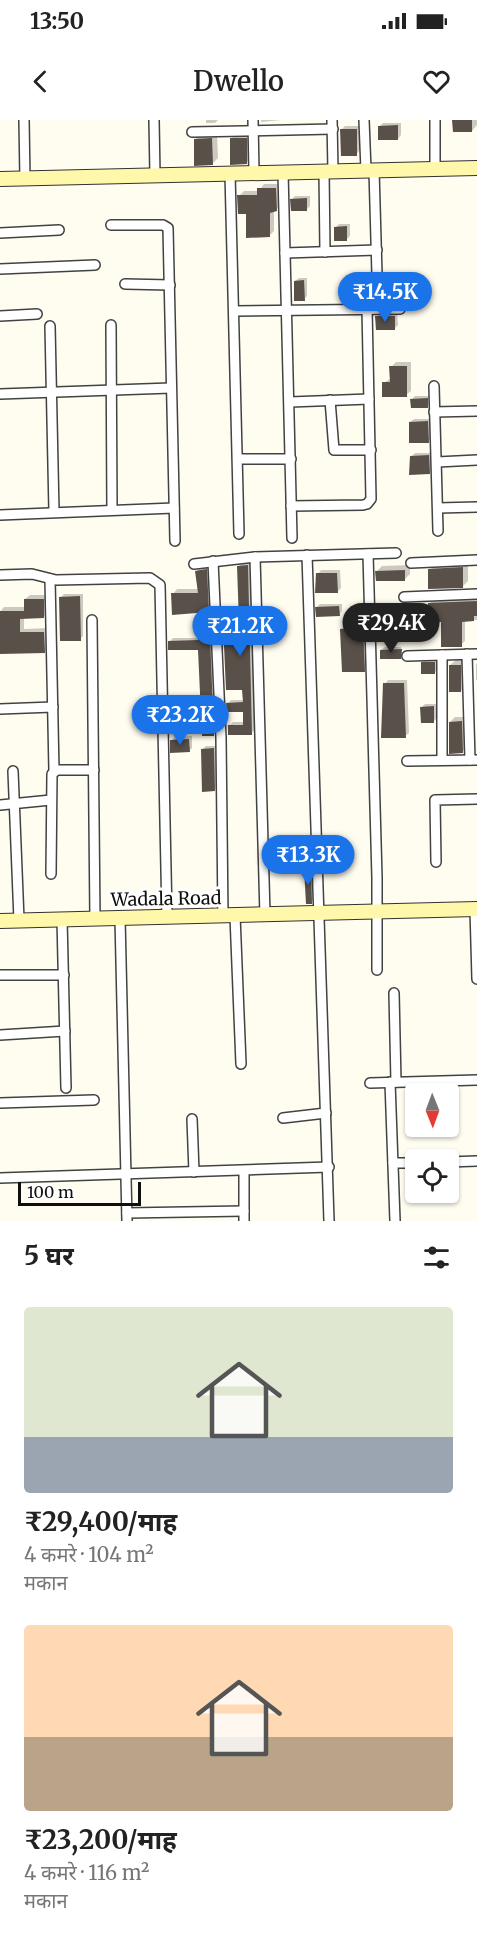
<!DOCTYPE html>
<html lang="hi">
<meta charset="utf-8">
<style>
:root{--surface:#fff;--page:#f6f6f6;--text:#222;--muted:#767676;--accent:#1a73e8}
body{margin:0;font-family:Merriweather,"Noto Sans Devanagari",serif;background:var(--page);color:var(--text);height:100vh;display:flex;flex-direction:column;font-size:22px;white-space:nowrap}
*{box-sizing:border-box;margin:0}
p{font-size:20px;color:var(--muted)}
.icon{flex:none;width:33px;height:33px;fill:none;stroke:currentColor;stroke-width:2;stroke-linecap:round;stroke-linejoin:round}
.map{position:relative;height:1101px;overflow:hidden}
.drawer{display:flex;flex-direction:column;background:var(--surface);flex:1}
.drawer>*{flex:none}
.needle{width:39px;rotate:179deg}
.buttons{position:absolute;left:405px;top:963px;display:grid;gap:12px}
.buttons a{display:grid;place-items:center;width:54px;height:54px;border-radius:6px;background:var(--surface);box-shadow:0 2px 4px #0004;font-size:30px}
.scale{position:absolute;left:18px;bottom:15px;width:123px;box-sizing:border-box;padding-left:6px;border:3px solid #0f0f0f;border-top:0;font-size:16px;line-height:21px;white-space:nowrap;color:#0f0f0f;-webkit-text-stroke:4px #fff;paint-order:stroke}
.price{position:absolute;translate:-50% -51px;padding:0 14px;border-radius:21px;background:var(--accent);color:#fff;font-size:20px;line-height:39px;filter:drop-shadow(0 2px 3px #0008)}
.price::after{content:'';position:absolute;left:50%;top:36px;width:18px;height:14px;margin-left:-9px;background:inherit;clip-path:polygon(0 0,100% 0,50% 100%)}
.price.selected{background:#222;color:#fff}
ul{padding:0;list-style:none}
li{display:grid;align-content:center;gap:12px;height:318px;padding:0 24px}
li span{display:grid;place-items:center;height:186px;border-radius:6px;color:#555}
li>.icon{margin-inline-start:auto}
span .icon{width:108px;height:108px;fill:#fffc;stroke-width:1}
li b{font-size:26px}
h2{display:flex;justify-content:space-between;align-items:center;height:72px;padding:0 24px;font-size:26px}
.status{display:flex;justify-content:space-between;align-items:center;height:42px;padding:0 30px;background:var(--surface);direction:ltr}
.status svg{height:16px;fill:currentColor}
header{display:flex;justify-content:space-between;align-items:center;height:78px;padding:0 24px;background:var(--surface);font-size:27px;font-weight:600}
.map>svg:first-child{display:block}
</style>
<div class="status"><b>13:50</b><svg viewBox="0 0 49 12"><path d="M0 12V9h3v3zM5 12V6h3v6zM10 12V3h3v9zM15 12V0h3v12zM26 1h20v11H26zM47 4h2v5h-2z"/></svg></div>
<header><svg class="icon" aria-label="back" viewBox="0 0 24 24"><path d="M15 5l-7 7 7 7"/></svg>Dwello<svg class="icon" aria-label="heart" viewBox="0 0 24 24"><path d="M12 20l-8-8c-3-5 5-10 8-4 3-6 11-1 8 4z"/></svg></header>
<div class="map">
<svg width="477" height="1101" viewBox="0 0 477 1101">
<rect width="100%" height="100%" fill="#fffcf0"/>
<g fill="#0003">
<polygon points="206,0 218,0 215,3 206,3"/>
<polygon points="261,0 281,0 261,2"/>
<polygon points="454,0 477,0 477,5 472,11"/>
<polygon points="383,3 401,3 401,15 398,19 380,6"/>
<polygon points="345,6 360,6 359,31 356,35 342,9"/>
<polygon points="237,13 251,13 252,37 246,43 231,19"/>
<polygon points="201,14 217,14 218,38 212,44 196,19"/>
<polygon points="264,64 280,64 281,85 274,91 274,111 269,116 247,92 239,76 244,71 259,71"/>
<polygon points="295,76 310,76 310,86 307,89 292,79"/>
<polygon points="339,104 350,104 350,116 347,119 336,107"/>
<polygon points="356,155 365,155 365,160 387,160 387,175 384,178 353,159"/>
<polygon points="299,158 307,158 307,176 304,179 295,161"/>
<polygon points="380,193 397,193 398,205 394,209 377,197"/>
<polygon points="396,242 411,242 411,271 406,275 384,263 391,258 391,247"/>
<polygon points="415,276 430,276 431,283 427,287 412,279"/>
<polygon points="414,299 431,299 432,318 428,321 410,302"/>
<polygon points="415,333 432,333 432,350 429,353 412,336"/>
<polygon points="242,443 251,443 255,610 251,613 229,606 233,602 244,602 244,591 228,583 231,580 244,580 244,568 224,504 227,501 241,501 239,446"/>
<polygon points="468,443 468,461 463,466 430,450 435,444"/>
<polygon points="410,445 410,454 405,459 377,451 382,446"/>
<polygon points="211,446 212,486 208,490 173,474 177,469 199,469 197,451 201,447"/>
<polygon points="321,450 340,450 341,468 338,471 318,454"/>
<polygon points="64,474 83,474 83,516 80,519 61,477"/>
<polygon points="30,475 48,475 48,492 43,497 24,497 24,509 48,508 49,527 44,532 0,510 0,492 4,487 26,487 25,479"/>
<polygon points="477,477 477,500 465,500 465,521 461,525 430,483 434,479"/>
<polygon points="320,484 342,484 342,491 339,495 317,487"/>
<polygon points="345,506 366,506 367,547 364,551 341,509"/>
<polygon points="203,514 212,514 217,611 214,614 199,528 169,522 173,518 199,518"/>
<polygon points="385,527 401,527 402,536 381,530"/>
<polygon points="438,539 438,549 435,552 422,543 425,540"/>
<polygon points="456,540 465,540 466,565 461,571 450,545"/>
<polygon points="477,543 477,560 476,560 476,545"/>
<polygon points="388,560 407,560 409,613 405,616 385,564"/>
<polygon points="425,584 437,584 437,598 434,601 422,587"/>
<polygon points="174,585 191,585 191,594 188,598 171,588"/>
<polygon points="455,597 466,597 467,627 462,632 450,602"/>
<polygon points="192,616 192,628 189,631 172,620 175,617"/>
<polygon points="206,626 217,626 218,666 214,670 203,629"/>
<polygon points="311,743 315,743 317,777 311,783 306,749"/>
</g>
<g fill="#59504a">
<polygon points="452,0 472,0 472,12 453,12"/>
<polygon points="398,5 398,20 378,20 378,6"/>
<polygon points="340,9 357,9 357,36 341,36"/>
<polygon points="212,18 213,45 194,46 194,19"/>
<polygon points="230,18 247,18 247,44 230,45"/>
<polygon points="257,68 276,68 277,91 270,93 270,117 246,118 246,94 238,94 237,75 257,75"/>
<polygon points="307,78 307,91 291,91 290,79"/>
<polygon points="347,106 347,121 334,121 334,107"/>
<polygon points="351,158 362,158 362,163 384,162 385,180 352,182"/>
<polygon points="304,160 305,181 294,181 294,161"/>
<polygon points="375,196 395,196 395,210 376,210"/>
<polygon points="389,246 407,246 407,277 382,277 382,262 390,262"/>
<polygon points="428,278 428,288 411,288 410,279"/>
<polygon points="428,301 429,323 409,323 409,302"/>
<polygon points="429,335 430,354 409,355 410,336"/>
<polygon points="248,445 252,615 228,615 228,605 243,605 243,592 227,592 226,583 243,582 242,570 226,570 223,504 239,503 237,446"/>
<polygon points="463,447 463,468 428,469 428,449"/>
<polygon points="207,449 209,492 172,495 171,473 198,473 195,451"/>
<polygon points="405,450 405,461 376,461 375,451"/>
<polygon points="316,453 337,453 338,473 315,473"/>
<polygon points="80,476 81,521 60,521 59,477"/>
<polygon points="24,479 44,479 44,498 20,499 20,512 44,512 45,533 0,534 0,491 24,491"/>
<polygon points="477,481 477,496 474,496 474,501 462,502 462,527 441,527 441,502 429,502 428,483"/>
<polygon points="339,486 340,496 316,497 315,487"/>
<polygon points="363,508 365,552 342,552 340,509"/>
<polygon points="198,516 210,516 214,616 202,616 198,530 168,530 168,521 198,520"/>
<polygon points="402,529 401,539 380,539 380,530"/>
<rect x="421" y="542" width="14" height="12"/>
<rect x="449" y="545" width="12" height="27"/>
<polygon points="383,563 404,563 406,618 381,618"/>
<polygon points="434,586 434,603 421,603 420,587"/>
<polygon points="188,587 188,599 170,600 169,588"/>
<polygon points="462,601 463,633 449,634 449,602"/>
<polygon points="189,619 190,632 170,633 170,620"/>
<polygon points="214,628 215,671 202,672 201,629"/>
<polygon points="304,748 311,748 312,784 306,784"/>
</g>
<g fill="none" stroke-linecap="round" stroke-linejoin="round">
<defs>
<g id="street">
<polyline points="24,0 25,59"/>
<polyline points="154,0 155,55"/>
<polyline points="253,0 254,53"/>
<polyline points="332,0 333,51"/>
<polyline points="364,0 366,50"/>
<polyline points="192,12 333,9"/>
<polyline points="435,49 435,0"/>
<polyline points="374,50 377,155"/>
<polyline points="324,51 325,132"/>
<polyline points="283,52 292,418"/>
<polyline points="230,53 239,414"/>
<polyline points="111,105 163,105 168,108 175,421"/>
<polyline points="0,113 59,110"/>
<polyline points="285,133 377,130"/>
<polyline points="0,149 95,145"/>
<polyline points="125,164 170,165"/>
<polyline points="235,191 400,189"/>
<polyline points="0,196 37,194"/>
<polyline points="111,205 112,390"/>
<polyline points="50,206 54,392"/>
<polyline points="434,266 438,411"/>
<polyline points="0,274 171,268"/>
<polyline points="330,280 334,330 371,330"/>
<polyline points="290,282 369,279"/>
<polyline points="434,292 477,291"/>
<polyline points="238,339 291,339"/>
<polyline points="437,342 477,340"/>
<polyline points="291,386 363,385 367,384 371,379 367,189"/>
<polyline points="438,388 477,387"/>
<polyline points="0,395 174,388"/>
<polyline points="368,434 377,758 377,850"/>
<polyline points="307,435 329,1101"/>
<polyline points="255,437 265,795"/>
<polyline points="213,441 221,618 223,796"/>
<polyline points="411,443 477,440"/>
<polyline points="194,444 255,437 396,433"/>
<polyline points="0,455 32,454 56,460 150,458 160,465 167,797"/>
<polyline points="50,459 54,651"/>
<polyline points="404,477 477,474"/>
<polyline points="92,500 95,799"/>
<polyline points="467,534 470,640"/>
<polyline points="407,536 477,534"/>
<polyline points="0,589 53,587"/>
<polyline points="442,640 442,535"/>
<polyline points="407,641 477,640"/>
<polyline points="13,651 19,800"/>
<polyline points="0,685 51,680"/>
<polyline points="436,742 435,680 477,679"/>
<polyline points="51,754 52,654 57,650 94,650"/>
<polyline points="475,789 477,859"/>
<polyline points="235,796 241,944"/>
<polyline points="120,798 127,1101"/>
<polyline points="62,799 66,968"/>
<polyline points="0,855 64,855"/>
<polyline points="394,873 396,962"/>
<polyline points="0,915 65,911"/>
<polyline points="390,962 395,1101"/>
<polyline points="370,963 477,960"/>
<polyline points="0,983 94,980"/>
<polyline points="283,998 326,993"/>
<polyline points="192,999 194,1052"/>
<polyline points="448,1042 477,1041"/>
<polyline points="393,1043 416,1043"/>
<polyline points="244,1051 244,1101"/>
<polyline points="0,1058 329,1047"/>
<polyline points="127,1093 244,1091"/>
</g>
<g id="secondary">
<polyline points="0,59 477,48"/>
<polyline points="0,801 477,789"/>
</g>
</defs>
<use href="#street" stroke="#424242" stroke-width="12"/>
<use href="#secondary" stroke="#313131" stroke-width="16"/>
<use href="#street" stroke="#fff" stroke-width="9"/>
<use href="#secondary" stroke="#fff8ab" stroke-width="14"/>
</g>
<g text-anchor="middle" stroke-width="6" stroke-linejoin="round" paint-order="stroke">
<g font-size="18" fill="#0f0f0f" stroke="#fff">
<text transform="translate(166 779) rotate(-1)" y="6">Wadala Road</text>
</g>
</g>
</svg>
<div class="buttons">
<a><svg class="needle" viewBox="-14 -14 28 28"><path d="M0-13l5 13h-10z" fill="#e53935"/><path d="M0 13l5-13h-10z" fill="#767676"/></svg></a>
<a><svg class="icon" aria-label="locate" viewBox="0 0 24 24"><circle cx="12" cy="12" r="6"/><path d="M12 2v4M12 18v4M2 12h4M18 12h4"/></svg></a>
</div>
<div class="scale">100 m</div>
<b class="price" style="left:385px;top:203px">₹14.5K</b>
<b class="price selected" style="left:391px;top:534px">₹29.4K</b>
<b class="price" style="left:240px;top:537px">₹21.2K</b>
<b class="price" style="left:180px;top:626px">₹23.2K</b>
<b class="price" style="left:308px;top:766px">₹13.3K</b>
</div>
<section class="drawer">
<h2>5 घर<svg class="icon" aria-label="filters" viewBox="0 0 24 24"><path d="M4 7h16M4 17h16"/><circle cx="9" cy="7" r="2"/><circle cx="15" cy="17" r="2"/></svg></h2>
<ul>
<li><span style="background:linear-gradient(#dfe7d0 70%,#9aa5b1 0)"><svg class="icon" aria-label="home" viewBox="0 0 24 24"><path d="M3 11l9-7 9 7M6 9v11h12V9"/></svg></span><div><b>₹29,400/माह</b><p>4 कमरे · 104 m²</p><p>मकान</p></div></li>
<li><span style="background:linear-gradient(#ffd9b3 60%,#b9a48a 0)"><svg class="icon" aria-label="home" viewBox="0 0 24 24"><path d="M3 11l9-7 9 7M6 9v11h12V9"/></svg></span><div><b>₹23,200/माह</b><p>4 कमरे · 116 m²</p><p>मकान</p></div></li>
</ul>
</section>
